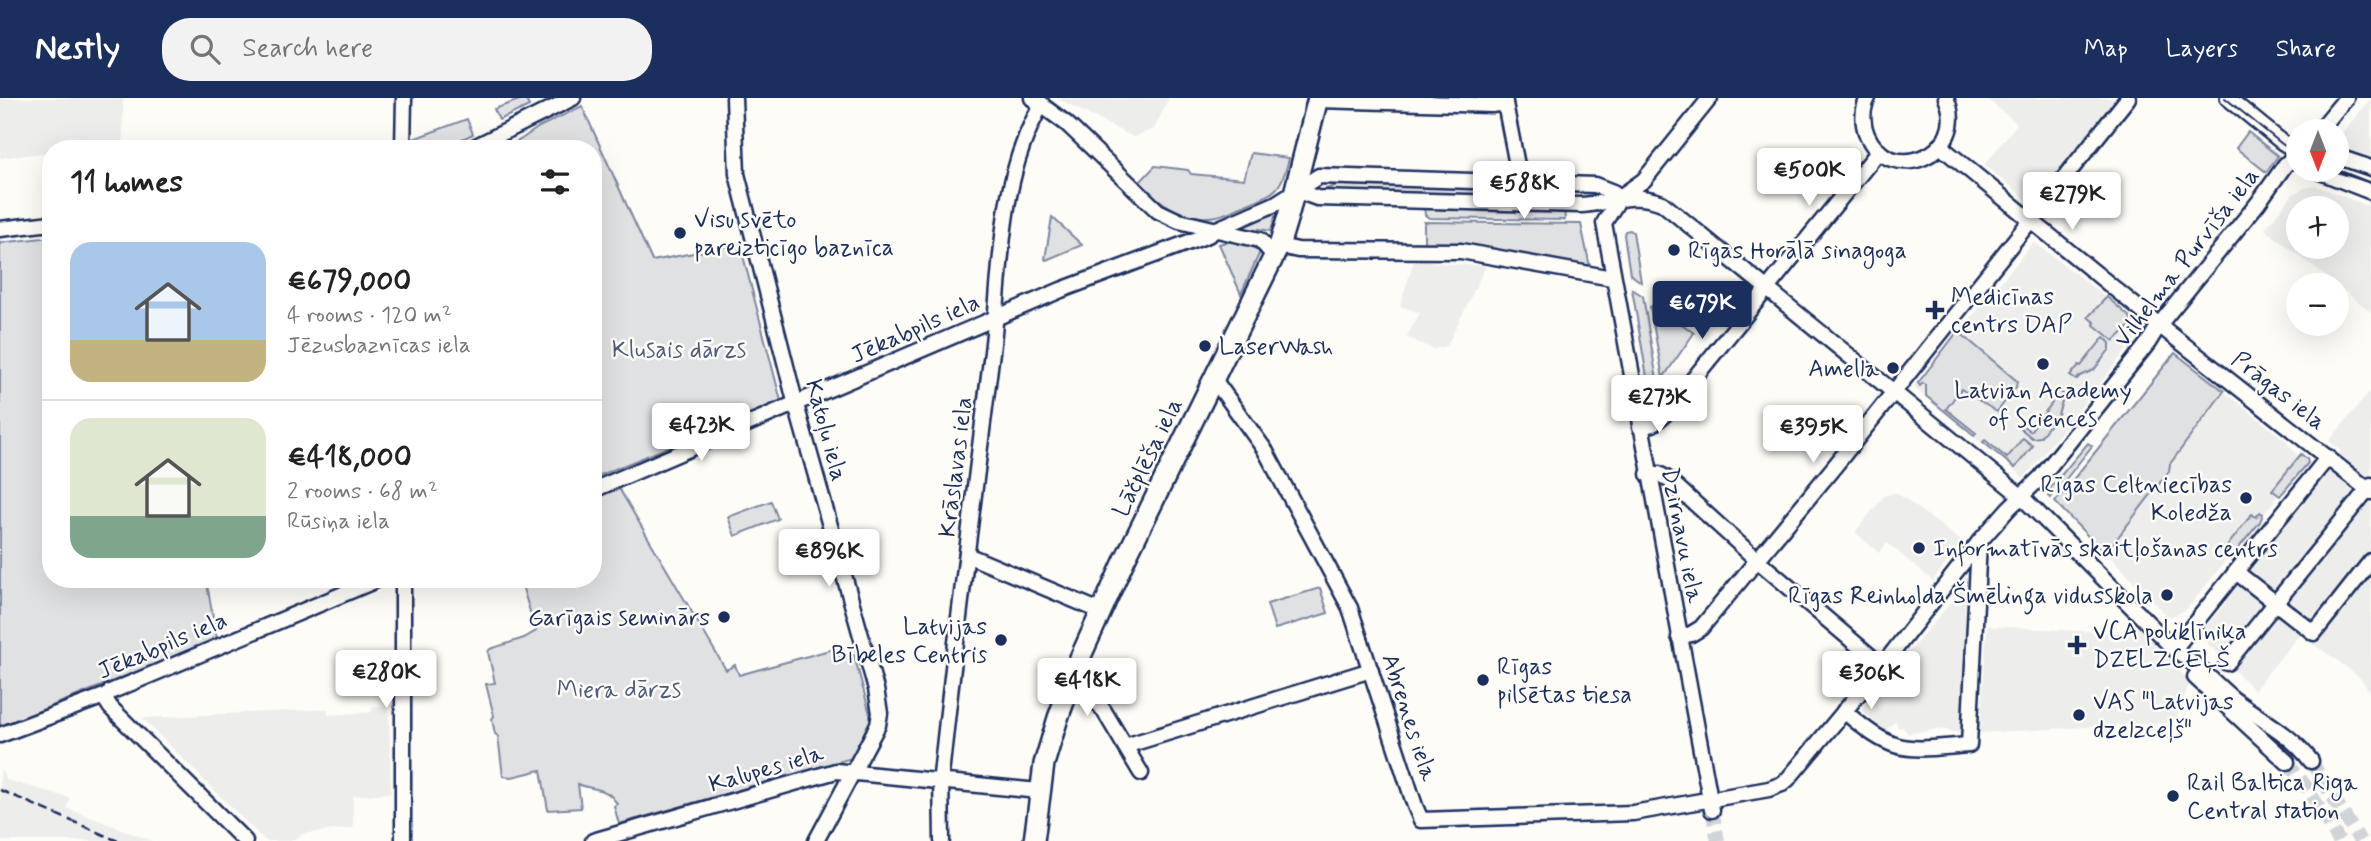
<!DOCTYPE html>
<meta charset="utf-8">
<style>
:root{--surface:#fff;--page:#f2f2f2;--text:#222;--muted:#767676;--line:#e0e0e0;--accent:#1b2f5e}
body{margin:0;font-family:Mynerve,sans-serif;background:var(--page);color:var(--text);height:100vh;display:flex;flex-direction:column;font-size:26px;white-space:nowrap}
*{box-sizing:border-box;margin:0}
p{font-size:23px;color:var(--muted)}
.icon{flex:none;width:38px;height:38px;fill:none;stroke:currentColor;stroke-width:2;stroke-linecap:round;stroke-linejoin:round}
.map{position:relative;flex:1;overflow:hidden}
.panel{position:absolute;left:42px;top:42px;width:560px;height:448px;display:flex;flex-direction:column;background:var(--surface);border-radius:28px;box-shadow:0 7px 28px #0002}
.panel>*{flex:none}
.needle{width:46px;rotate:180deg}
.controls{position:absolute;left:2286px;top:21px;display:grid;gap:14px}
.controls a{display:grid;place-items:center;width:63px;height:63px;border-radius:50%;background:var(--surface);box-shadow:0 7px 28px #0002;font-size:35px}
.price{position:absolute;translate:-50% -60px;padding:0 16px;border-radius:7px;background:#fff;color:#222;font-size:23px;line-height:46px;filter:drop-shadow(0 2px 4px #0008)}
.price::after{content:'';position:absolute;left:50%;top:42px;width:21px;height:16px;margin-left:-10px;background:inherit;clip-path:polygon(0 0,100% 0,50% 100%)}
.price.on{background:var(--accent);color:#fff}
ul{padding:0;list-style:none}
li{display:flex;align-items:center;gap:21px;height:175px;padding:0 28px}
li+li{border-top:2px solid var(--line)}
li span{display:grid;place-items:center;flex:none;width:196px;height:140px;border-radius:21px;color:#555}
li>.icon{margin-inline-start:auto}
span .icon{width:84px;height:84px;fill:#fffc;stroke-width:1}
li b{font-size:30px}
h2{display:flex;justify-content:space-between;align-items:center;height:84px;padding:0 28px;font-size:30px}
header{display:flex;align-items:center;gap:42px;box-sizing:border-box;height:98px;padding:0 35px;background:var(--accent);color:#fff}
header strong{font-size:33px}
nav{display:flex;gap:38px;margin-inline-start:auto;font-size:24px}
.search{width:490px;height:63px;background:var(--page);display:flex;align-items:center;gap:18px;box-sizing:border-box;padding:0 24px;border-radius:28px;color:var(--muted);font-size:26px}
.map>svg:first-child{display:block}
</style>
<header>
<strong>Nestly</strong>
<div class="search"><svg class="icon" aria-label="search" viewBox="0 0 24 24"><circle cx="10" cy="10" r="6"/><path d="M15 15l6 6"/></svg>Search here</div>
<nav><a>Map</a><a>Layers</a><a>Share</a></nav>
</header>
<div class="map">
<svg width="2371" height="743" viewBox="0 0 2371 743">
<rect width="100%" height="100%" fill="#fdfcf7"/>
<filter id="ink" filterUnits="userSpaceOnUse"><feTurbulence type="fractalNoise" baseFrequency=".0143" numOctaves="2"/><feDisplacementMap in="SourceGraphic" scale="14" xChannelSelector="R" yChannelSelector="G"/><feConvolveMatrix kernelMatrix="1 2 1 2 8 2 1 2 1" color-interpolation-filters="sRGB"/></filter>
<g filter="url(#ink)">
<g fill="#edeeec" fill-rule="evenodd">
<polygon points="0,0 123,0 123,46 51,51 51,54 0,60"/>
<polygon points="1056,0 1169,0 1154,31 1133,39"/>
<polygon points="1986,0 2117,0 2031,105 1984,67 2017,26"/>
<polygon points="2371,0 2371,60 2338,48 2336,42"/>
<path d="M2316,88L2371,109V214L2265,131L2293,96L2305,90ZM2298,110H2336V149H2298Z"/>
<polygon points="2034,144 2145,229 2024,380 1913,289"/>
<polygon points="1415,159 1436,165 1486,168 1447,248 1433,251 1406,239 1420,215 1400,208"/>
<polygon points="2371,292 2371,596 2361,581 2337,562 2299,537 2254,592 2199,537 2226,504 2223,500 2341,353 2329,343"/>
<polygon points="2224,293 2285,342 2304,366 2186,512 2170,519 2158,509 2106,454 2169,373 2170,366"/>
<polygon points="1896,394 1965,446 1960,452 1957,451 1933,483 1887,445 1879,455 1855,434 1884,398"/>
<polygon points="1966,486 1961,636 1942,631 1939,633 1937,631 1922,634 1920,633 1918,635 1916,633 1914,635 1912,633 1909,636 1902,629 1899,630 1895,624 1885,633 1861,611"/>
<polygon points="2133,524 2190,584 2175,624 1980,635 1987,528 2121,535"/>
<polygon points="389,607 391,695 353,698 353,730 301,736 300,739 287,743 265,743 142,620 328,611 328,617 372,614 372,609"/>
<polygon points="0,670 7,682 70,700 67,710 152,743 0,743"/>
</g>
<g fill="#e0e1e3" stroke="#7e88a0" stroke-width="2">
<polygon points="525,0 529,8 499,22 494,11"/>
<polygon points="582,8 652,163 740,146 781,303 593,380 593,51 502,51 520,42 539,29"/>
<polygon points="467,21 473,36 441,51 430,51 416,44 427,51 416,49 413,41"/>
<polygon points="2248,34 2278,58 2266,74 2236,50"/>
<path d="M1251,55L1289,60C1281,95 1274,95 1243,108C1234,112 1226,116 1217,118C1186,124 1159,106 1140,84L1155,68L1188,72L1191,76L1244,81Z"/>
<polygon points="1346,84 1565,91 1564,101 1332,95 1326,91"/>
<polygon points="1424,108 1564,111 1565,122 1429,120 1425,117"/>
<polygon points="1273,114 1275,119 1271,133 1259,131 1258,134 1237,130"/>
<polygon points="1052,119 1082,147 1046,162 1045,161"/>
<polygon points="1424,124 1581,126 1590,169 1473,147 1424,145"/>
<polygon points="1630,132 1633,134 1641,184 1630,176 1624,137 1625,133"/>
<polygon points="51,139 51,481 206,481 217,541 0,629 0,145"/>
<polygon points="1229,143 1250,147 1260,154 1241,196 1219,146"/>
<polygon points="1632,191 1643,198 1659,294 1649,291"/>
<polygon points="2107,199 2131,220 2129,229 2114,243 2094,227 2095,225 2088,219"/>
<polygon points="1655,206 1694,235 1663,280 1650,209"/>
<polygon points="1958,233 2017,283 2016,289 1997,314 1961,291 1946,311 1976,335 1974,337 1926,298 1926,287 1923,285 1920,288 1918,285"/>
<polygon points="2104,239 2110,245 2110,251 2094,272 2080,278 2076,282 2070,278 2079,267 2081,268"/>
<polygon points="2175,255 2224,293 2170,366 2169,373 2105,456 2055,404"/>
<polygon points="2058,292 2064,297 2058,316 2040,339 2032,340 2020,330 2022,327 2030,333 2052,305 2050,303"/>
<polygon points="2023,340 2033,348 2015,370 1983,344 1985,342 2007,360"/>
<polygon points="2088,345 2092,348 2051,400 2048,398 2051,389"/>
<polygon points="2301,356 2307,361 2308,365 2280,398 2272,392"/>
<path d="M611,390L620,392L726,572L735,567L739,577L837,550L840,558L854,557L871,620L852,660L619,726L614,708L617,706C607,688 594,693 578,686L581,710L548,712L541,672L512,679L503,678L498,638L495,636L492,621L494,618L486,586L495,585L488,554L490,551L524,540L536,533L520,481H593V398Z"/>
<polygon points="771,403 778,421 735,438 728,419"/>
<polygon points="2260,414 2263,416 2260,424 2233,457 2225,451 2252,416 2256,419"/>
<polygon points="1320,490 1328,515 1275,531 1267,506"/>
</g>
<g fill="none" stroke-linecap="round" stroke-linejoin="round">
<g stroke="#d0d3d8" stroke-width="14" stroke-dasharray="14 7" stroke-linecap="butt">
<polyline points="2311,663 2360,743"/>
<polyline points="2287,664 2307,690 2339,743"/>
<polyline points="1712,712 1718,743"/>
</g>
<defs>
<g id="minor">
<polyline points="734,0 737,76 796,307 876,591 880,615 878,627 816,743"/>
<polyline points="1032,0 1067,26 1158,113 1179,123 1260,142 1274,158"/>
<polyline points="1504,0 1520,83"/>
<polyline points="1710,0 1644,82 1620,99 1604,125 1712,712"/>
<path d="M1868,0C1862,11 1862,25 1867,37C1890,90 1971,55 1946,0"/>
<polyline points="2228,0 2282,44 2298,54"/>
<polyline points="1317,2 1492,7 1505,5"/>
<polyline points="2319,33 2346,0"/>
<polyline points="1940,48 2159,227 2371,394"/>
<polyline points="403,51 404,0"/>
<polyline points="470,51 573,0"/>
<polyline points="2336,58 2371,70"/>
<polyline points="2315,72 2371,94"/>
<path d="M1295,92L1317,100L1582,107C1612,105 1632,93 1662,105L2021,398L2174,551C2196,565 2213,584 2233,601C2260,621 2291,636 2311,663"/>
<polyline points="0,131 51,125"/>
<polyline points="1279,148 1298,152 1461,153 1612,180"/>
<polyline points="1213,280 1265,352 1350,510 1415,708 1421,722 1633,715 1769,691 1782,686 1788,681 1882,568 1979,444 2009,410 2041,379 2148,245 2159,227 2258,105 2285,67 2298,55"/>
<polyline points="1640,329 1653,326 1664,317 1879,53"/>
<polyline points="1648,376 1659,376 1668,381 1757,462 1882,568"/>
<polyline points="593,392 1061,192 1208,137 1217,131 1275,106 1319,78 1595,87 1613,94 1620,99"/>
<polyline points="967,457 1100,513"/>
<polyline points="2236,474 2314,535 2371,463"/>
<polyline points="403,481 403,743"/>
<polyline points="1679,539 1691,536 1701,530 1834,369 2128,0"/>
<polyline points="2174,551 2328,359"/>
<polyline points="2227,565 2371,387"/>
<polyline points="1075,575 1104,613 1141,675"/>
<polyline points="2195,579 2287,664"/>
<polyline points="107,597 105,601 111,610 245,743"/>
<path d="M1844,613C1896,658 1904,652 1969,647L1979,444"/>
<polyline points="0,637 107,597 110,594 379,481"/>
<polyline points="1125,648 1371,572"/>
<polyline points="593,743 836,673 1039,693"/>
<path d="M942,743L941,677C956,536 974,395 992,254C1002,172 998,80 1042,6"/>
</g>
<polyline id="highway" points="1034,743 1044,666 1058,620 1080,560 1125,461 1279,148 1289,115 1318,0"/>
</defs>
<use href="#minor" stroke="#1b2f5e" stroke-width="19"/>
<use href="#highway" stroke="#1b2f5e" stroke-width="24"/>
<use href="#minor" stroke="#fdfcf7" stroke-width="14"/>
<use href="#highway" stroke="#fdfcf7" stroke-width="19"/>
<g stroke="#1b2f5e" stroke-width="2">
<polyline points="2225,0 2282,46 2298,57"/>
<polyline points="2331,72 2371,85"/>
</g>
<polyline stroke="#1b2f5e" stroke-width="2.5" stroke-dasharray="10 5" stroke-linecap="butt" points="0,692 118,743"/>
</g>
</g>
<g fill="#1b2f5e" stroke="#fdfcf7" stroke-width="2.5">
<circle cx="680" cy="135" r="7"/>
<circle cx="1674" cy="152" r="7"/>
<path d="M1931.5 201.5h7v7h7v7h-7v7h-7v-7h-7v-7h7z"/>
<circle cx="1205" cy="248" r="7"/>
<circle cx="2043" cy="266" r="7"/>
<circle cx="1893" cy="270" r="7"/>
<circle cx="2246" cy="400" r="7"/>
<circle cx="1919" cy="450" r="7"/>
<circle cx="2167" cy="497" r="7"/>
<circle cx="724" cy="519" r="7"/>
<circle cx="1001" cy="542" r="7"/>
<path d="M2073.5 536.5h7v7h7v7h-7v7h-7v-7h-7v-7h7z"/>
<circle cx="1483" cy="582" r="7"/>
<circle cx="2079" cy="617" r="7"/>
<circle cx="2173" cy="698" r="7"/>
</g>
<g text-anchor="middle" stroke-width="5" stroke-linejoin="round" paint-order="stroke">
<g font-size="24" fill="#1b2f5e" stroke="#fdfcf7" text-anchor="start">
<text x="694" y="129">Visu svēto<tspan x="694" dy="28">pareizticīgo baznīca</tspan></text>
<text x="1688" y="160">Rīgas Horālā sinagoga</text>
<text x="1951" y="206">Medicīnas<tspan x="1951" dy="28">centrs DAP</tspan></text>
<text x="1219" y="256">LaserWash</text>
<text x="1879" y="278" text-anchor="end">Amella</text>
<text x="2043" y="300" text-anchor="middle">Latvian Academy<tspan x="2043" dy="28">of Sciences</tspan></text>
<text x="2232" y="394" text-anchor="end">Rīgas Celtniecības<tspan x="2232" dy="28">Koledža</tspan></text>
<text x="1933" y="458">Informatīvās skaitļošanas centrs</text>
<text x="2153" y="505" text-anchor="end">Rīgas Reinholda Šmēlinga vidusskola</text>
<text x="710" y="527" text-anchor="end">Garīgais seminārs</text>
<text x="987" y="536" text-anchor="end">Latvijas<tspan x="987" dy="28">Bībeles Centris</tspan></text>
<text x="2093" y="541">VCA poliklīnika<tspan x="2093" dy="28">DZELZCEĻŠ</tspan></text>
<text x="1497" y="576">Rīgas<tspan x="1497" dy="28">pilsētas tiesa</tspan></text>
<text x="2093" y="611">VAS "Latvijas<tspan x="2093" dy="28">dzelzceļš"</tspan></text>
<text x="2187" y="692">Rail Baltica Riga<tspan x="2187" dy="28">Central station</tspan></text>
</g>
<g font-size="24" fill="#1b2f5e" stroke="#fdfcf7">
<text transform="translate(2186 159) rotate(-52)" y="8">Vilhelma Purvīša iela</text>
<text transform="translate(915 230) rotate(-24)" y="8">Jēkabpils iela</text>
<text transform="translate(2279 292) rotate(38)" y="8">Prāgas iela</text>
<text transform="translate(827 332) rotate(75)" y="8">Katoļu iela</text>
<text transform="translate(1147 359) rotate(-64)" y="8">Lāčplēša iela</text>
<text transform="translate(955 369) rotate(-83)" y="8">Krāslavas iela</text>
<text transform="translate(1683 437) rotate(79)" y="8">Dzirnavu iela</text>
<text transform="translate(162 547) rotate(-23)" y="8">Jēkabpils iela</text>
<text transform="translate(1410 619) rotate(72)" y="8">Abrenes iela</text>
<text transform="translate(766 670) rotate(-16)" y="8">Kalupes iela</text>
</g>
<g font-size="24" fill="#4c5c7f" stroke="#fdfcf7">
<text x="679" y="259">Klusais dārzs</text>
<text x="619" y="599">Miera dārzs</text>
</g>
</g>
</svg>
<div class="controls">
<a><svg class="needle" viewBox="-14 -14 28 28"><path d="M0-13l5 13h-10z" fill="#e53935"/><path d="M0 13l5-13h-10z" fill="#767676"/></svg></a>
<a>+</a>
<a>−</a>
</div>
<b class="price" style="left:1809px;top:110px">€500K</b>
<b class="price" style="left:1524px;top:123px">€588K</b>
<b class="price" style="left:2072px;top:134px">€279K</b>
<b class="price on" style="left:1702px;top:243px">€679K</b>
<b class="price" style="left:1659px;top:337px">€273K</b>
<b class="price" style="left:701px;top:365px">€423K</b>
<b class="price" style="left:1813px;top:367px">€395K</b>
<b class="price" style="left:829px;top:491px">€896K</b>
<b class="price" style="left:386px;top:612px">€280K</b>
<b class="price" style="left:1871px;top:613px">€306K</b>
<b class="price" style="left:1087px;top:620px">€418K</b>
<section class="panel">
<h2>11 homes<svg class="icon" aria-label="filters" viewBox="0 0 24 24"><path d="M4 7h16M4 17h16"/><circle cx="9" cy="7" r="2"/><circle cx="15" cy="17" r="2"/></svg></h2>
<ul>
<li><span style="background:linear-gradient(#a9c7e8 70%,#c2b280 0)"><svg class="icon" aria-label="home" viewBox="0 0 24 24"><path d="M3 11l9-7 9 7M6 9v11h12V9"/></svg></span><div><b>€679,000</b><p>4 rooms · 120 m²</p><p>Jēzusbaznīcas iela</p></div></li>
<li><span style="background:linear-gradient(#dfe7d0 70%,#7fa58c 0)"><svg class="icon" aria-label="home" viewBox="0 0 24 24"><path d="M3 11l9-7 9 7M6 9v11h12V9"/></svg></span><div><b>€418,000</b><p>2 rooms · 68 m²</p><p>Rūsiņa iela</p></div></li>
</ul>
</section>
</div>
